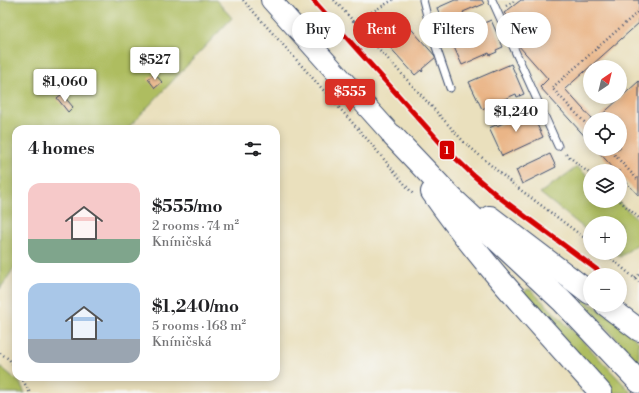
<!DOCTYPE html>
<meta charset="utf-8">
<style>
:root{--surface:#fff;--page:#f2f2f2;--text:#202124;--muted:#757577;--accent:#d93025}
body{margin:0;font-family:"Libre Bodoni",serif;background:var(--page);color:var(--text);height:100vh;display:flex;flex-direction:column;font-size:15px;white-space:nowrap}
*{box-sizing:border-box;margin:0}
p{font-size:13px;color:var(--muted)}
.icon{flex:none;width:22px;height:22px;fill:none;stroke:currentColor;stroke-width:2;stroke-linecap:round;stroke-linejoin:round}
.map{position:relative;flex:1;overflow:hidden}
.side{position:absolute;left:12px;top:125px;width:268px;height:256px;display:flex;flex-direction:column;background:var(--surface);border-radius:12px;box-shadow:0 2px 10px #0003}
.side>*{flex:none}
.banner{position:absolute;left:292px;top:12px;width:287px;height:36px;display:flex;gap:8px}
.needle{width:26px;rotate:35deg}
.controls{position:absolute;left:583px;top:60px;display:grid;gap:8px}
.controls a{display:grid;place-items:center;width:44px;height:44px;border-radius:50%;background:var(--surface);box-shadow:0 2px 10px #0003;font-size:20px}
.price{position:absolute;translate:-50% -34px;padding:0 9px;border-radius:4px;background:#fff;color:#222;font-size:13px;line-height:26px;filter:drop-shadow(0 1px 2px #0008)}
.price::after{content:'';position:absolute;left:50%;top:24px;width:12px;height:9px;margin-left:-6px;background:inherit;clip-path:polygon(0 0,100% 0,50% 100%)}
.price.selected{background:var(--accent);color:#fff}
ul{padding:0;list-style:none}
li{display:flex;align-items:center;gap:12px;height:100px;padding:0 16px}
li span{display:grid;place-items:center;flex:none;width:112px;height:80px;border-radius:12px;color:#555}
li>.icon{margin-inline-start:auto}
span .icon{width:48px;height:48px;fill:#fffc;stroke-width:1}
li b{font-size:17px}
h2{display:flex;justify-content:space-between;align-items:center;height:48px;padding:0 16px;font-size:17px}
.chip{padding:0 14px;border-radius:18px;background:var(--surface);box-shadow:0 2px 10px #0003;font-size:14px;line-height:36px}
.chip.selected{background:var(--accent);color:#fff}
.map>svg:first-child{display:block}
</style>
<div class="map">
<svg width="639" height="393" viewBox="0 0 639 393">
<rect width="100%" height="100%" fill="#f6f6f2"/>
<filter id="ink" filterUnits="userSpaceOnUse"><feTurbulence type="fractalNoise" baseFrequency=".025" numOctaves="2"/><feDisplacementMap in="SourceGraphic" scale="8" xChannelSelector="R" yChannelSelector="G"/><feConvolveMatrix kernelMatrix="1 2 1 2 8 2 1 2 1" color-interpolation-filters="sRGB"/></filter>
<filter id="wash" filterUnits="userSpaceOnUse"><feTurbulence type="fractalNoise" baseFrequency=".012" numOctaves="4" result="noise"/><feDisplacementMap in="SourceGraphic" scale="16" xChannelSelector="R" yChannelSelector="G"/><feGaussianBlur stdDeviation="0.9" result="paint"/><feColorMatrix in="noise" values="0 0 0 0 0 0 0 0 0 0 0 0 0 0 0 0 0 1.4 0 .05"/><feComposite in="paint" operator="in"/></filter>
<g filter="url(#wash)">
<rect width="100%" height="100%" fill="#eae0bd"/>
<g fill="#aebd60" stroke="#64765f">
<polygon points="0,0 216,0 232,18 127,129 16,129 16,265 0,289"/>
<polygon points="577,167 590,178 590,201 617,201 639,220 639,243 620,257 615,253 620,253 620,223 590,223 590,233 540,193"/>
<polygon points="527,289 531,290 575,333 632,393 611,393 524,293"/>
<polygon points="582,299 590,302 590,305 594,305 617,322 639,342 639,364 596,316 582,304"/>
<polygon points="0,366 20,383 25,393 0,393"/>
</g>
<g id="blocks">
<g fill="#eab587">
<polygon points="455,0 482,0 484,4 477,7 477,6 463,12 464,14 457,17 456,15 443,22 437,8"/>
<polygon points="521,0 639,0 639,23 565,89 592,119 590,119 590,142 540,87 548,79 518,45 526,38 504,13"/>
<polygon points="398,14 436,57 422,69 423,71 422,72 421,70 415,75 377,33"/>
<polygon points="491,20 503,47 496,50 497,52 490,55 489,53 462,65 450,38"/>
<polygon points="511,64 524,94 517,97 516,94 502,100 503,103 490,109 489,106 482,109 469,82"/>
<polygon points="155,74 162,82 155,88 148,79"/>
<polygon points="639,81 639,196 620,175 620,171 616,171 596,149 620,149 620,119 597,119"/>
<polygon points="62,94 73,107 68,112 57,98"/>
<polygon points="530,110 543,137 502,156 489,128 496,125 497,126 503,123 503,121 523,112 523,113"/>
<polygon points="550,154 556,167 522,184 516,170"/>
</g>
</g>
</g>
<g filter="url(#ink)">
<use href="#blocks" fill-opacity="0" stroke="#3a4a6c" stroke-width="1"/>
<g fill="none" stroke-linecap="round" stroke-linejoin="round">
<defs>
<g id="lane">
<polyline points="423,0 431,32 450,88"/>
<polyline points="492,0 558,146"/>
</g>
<polyline id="secondary" points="271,0 393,136"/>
<g id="highway">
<polyline points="393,136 450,196 562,301 639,382"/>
<path d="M432,192C482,264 543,328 601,393"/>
<polyline points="490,217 590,293"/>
<polyline points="606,305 639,330"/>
</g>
</defs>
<use href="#lane" stroke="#3a4a6c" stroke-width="9"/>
<use href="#secondary" stroke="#3a4a6c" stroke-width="22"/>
<use href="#highway" stroke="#3a4a6c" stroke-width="24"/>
<g stroke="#3a4a6c" stroke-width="2.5" stroke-dasharray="1 3" stroke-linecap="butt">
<polyline points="243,0 367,139 413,194"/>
<polyline points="334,0 464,142 514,185 590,242"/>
<polyline points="506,6 516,0"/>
<polyline points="354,22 393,0"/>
<polyline points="590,128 552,88 639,11"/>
<polyline points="609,149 639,181"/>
<polyline points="566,154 590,174"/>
<polyline points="620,201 639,218"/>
<polyline points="605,253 639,282"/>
<polyline points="635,278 639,275"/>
<polyline points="0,353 9,359 16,370"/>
<polyline points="21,377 30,393"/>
</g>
<use href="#lane" stroke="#fff" stroke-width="7"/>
<use href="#secondary" stroke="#fff" stroke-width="20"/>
<use href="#highway" stroke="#fff" stroke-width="22"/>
<defs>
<polyline id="tram-1" points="313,0 446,149 473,175 499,197 604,275"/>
</defs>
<use href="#tram-1" stroke="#f6f6f2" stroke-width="8"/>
<use href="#tram-1" stroke="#d40000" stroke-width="5"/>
</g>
</g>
<rect stroke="#f6f6f2" stroke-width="1.5" x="439" y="140" width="16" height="20" rx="4" fill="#d40000"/>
<g font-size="11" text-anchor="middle" font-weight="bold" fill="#fff">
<text x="447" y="154">1</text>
</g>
</svg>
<div class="controls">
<a><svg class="needle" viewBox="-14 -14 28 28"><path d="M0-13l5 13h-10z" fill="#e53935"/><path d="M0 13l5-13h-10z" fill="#757577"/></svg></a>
<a><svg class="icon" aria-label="locate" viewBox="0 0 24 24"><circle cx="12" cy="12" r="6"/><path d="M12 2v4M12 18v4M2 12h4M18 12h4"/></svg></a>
<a><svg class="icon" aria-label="layers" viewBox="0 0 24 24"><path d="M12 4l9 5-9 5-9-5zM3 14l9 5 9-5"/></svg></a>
<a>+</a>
<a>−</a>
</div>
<b class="price" style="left:155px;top:81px">$527</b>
<b class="price" style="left:65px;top:103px">$1,060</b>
<b class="price selected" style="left:350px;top:113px">$555</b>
<b class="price" style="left:516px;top:133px">$1,240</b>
<div class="banner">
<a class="chip">Buy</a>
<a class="chip selected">Rent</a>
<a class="chip">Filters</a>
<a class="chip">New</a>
</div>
<section class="side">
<h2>4 homes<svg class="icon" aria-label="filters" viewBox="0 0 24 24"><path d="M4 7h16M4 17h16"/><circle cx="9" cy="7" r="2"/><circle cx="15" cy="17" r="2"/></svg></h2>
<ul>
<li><span style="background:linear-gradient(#f6c9c9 70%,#7fa58c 0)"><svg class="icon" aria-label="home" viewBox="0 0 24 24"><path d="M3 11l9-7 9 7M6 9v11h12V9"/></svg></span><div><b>$555/mo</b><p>2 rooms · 74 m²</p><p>Kníničská</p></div></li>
<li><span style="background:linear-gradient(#a9c7e8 70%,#9aa5b1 0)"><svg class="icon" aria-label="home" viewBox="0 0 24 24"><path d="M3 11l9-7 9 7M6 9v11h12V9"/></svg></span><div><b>$1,240/mo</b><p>5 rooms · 168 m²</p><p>Kníničská</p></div></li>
</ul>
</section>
</div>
